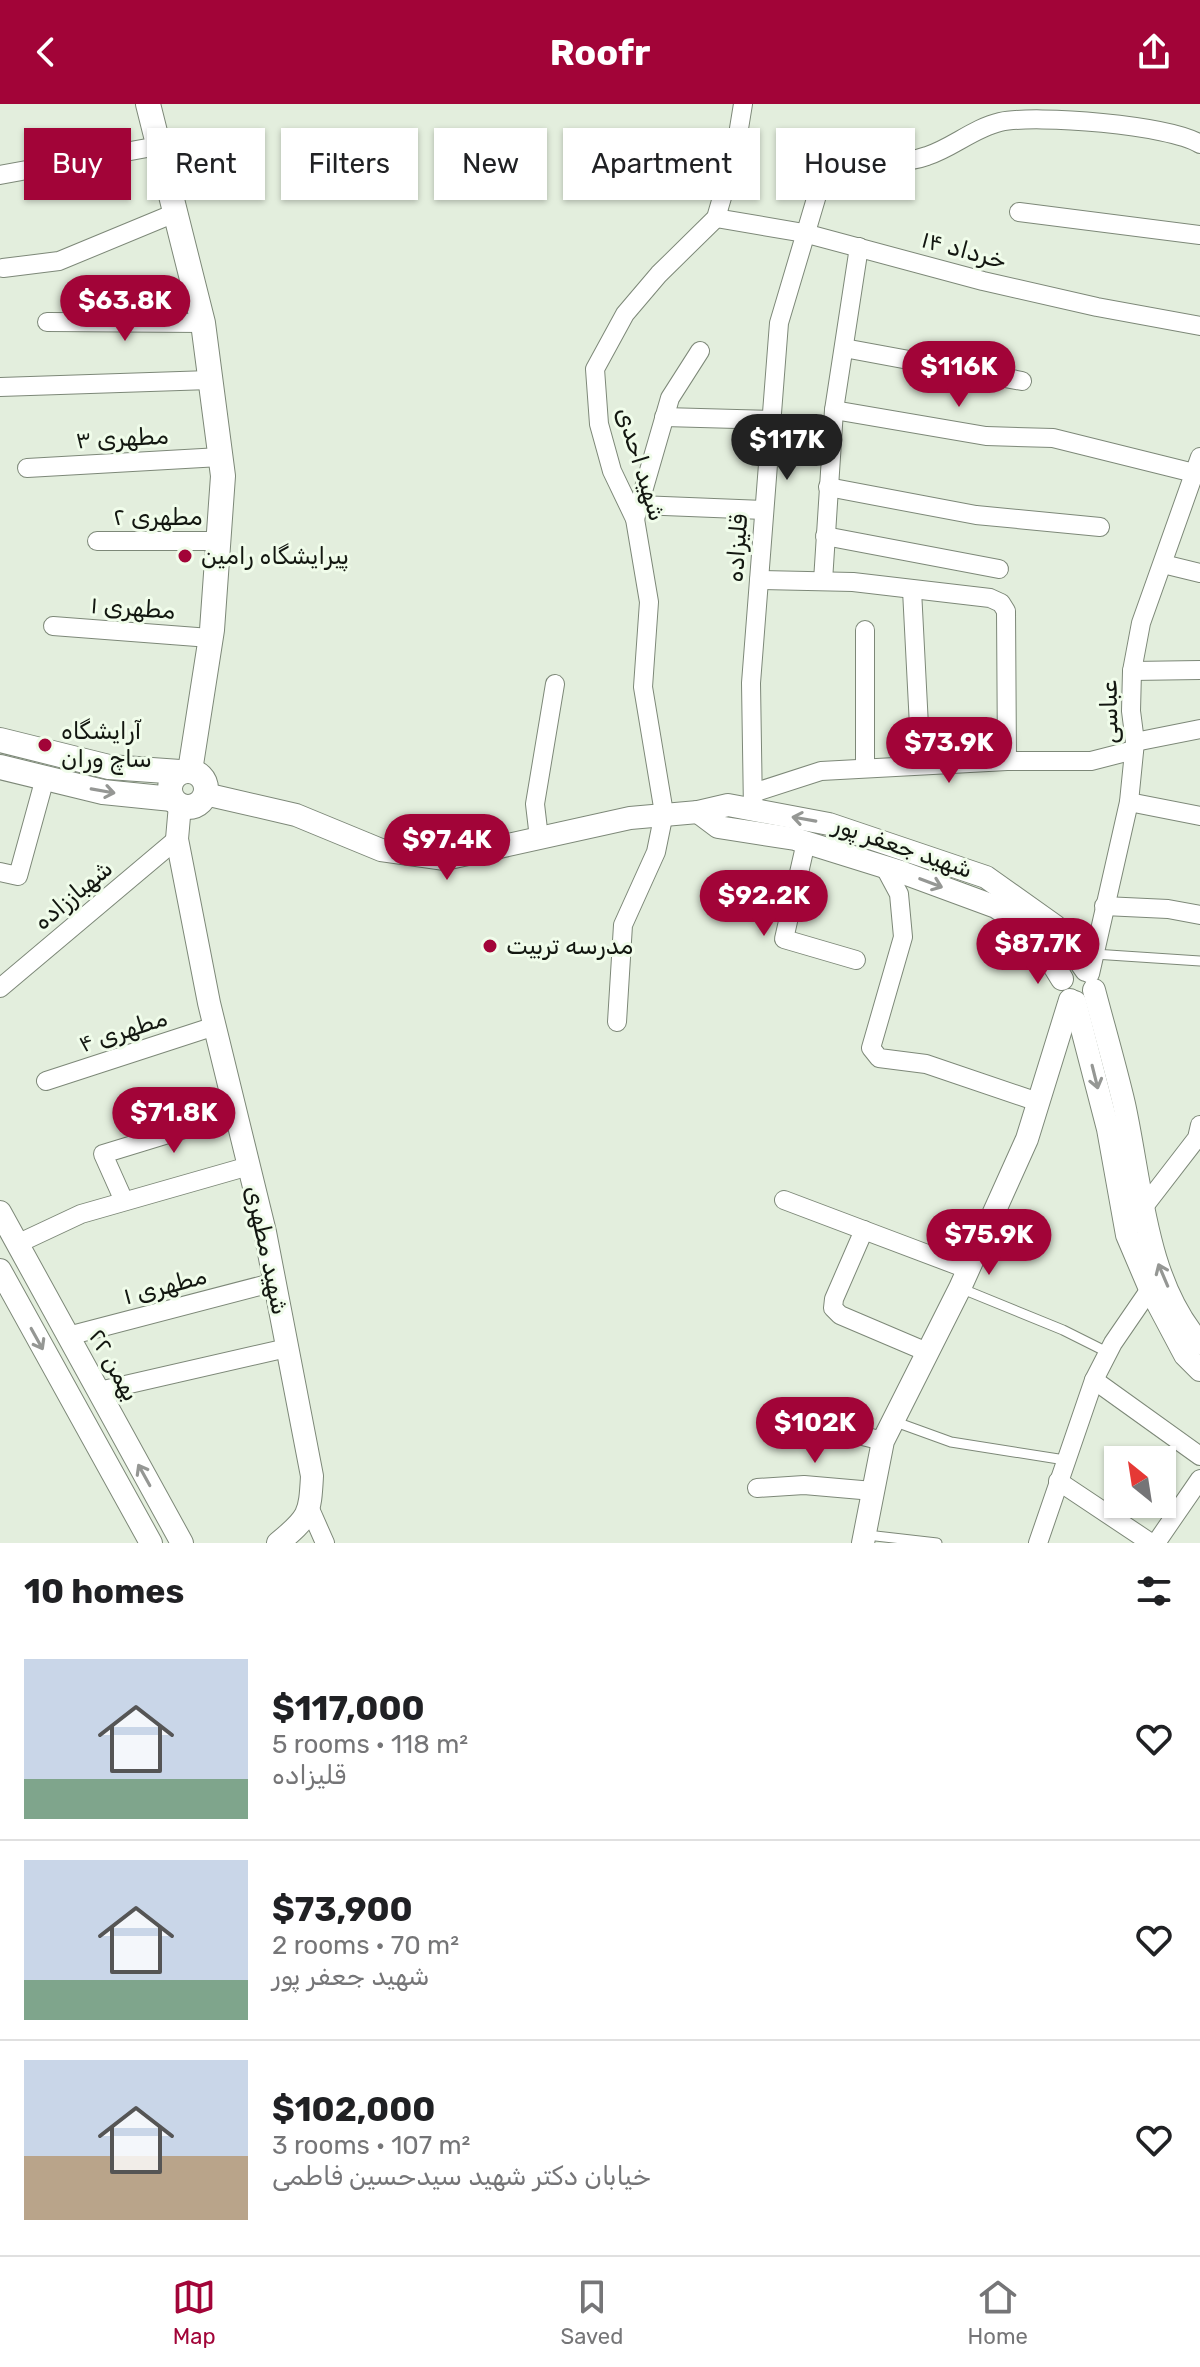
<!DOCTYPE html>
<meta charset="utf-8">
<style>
:root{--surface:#fff;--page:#f6f6f6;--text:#202124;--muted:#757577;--line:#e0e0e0;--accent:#a20438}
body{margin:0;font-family:Rubik,"Noto Sans Arabic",sans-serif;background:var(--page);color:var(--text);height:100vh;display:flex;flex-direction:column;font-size:30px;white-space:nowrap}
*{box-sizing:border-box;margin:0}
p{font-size:26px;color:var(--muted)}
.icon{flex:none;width:44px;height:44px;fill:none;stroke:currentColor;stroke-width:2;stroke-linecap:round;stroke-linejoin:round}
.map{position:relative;height:1439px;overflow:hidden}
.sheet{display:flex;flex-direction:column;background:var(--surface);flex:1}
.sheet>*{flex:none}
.top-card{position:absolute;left:24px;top:24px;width:1152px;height:72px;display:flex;gap:16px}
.needle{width:52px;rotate:330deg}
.buttons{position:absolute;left:1104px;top:1342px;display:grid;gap:16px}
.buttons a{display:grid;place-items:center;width:72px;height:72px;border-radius:0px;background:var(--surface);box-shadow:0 2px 6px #0004;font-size:40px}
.price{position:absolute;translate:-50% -68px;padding:0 18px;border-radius:28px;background:var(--accent);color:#fff;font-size:26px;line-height:52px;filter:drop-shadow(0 2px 4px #0008)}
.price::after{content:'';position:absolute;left:50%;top:48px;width:24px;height:18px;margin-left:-12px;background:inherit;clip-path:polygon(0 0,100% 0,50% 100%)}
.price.current{background:#222;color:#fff}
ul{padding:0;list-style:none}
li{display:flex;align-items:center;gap:24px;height:200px;padding:0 24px}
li+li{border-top:2px solid var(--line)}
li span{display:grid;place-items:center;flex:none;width:224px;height:160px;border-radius:0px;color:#555}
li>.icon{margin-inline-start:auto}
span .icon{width:96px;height:96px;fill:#fffc;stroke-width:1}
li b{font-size:34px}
h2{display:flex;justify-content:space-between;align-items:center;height:96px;padding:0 24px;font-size:34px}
.pill{padding:0 28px;border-radius:0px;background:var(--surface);box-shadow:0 2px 6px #0004;font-size:28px;line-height:72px}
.pill.current{background:var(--accent);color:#fff}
header{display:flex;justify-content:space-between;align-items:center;height:104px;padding:0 24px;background:var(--accent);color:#fff;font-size:36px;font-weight:700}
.dock{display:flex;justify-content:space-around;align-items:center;height:112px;border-top:2px solid var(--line);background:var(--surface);font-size:22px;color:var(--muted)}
.dock a{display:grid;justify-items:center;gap:4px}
.dock .current{color:var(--accent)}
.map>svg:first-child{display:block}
</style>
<header><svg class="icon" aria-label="back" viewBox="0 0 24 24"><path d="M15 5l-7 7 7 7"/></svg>Roofr<svg class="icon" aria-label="share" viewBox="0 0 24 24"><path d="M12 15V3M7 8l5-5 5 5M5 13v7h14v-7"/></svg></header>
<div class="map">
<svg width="1200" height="1439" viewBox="0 0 1200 1439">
<rect width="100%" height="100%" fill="#e3eedd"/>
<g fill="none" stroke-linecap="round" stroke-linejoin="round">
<defs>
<g id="service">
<polyline points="1094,850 1200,857"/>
<polyline points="960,1184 1063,1226 1109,1249"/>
<polyline points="893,1317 951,1338 1065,1356"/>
<polyline points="867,1431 937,1439"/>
</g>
<g id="minor">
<polyline points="0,71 158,42"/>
<polyline points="1019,108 1200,131"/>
<polyline points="716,114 804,129 983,177 1097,203 1200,222"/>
<polyline points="859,143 834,306 986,332 1053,334 1194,369"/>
<polyline points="3,164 59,157 175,109"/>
<polyline points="47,218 203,219"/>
<polyline points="844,244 1022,277"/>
<polyline points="0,283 210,276"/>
<polyline points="664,313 771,316"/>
<polyline points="27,364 220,353"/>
<polyline points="828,383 976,411 1100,423"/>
<polyline points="639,401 764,406"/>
<polyline points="635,415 670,294 700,247"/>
<polyline points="825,432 999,465"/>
<polyline points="97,437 218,437"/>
<polyline points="1163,460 1200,469"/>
<polyline points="759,476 853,478 990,494 1001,499 1006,507 1007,657"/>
<polyline points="823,477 834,306"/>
<polyline points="912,486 921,661"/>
<polyline points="53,522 210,534"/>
<polyline points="1132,567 1200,566"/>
<polyline points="1135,638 1200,625"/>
<polyline points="865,664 865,526"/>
<polyline points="753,689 821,667 1007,657 1091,657 1134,646"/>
<polyline points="1129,698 1200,712"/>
<path d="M753,706L751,579L779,219L829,51C859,55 897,63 927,52C952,44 974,24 1000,18C1036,10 1170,21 1200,40"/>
<polyline points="539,734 535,700 555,580"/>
<polyline points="806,738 784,835 856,856"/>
<polyline points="884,762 899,790 903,833 871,944 879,954 926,960 1038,998"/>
<polyline points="0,768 18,772 45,674"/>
<polyline points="1104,802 1168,805 1200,811"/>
<polyline points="1090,870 1129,698 1135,638 1131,607 1132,567 1141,519 1200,353"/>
<polyline points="0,884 177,735"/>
<polyline points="617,918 623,821 656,748 664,709 643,583 649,498 635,415 612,367 599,320 595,265 625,210 659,170 716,114 735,49 743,0"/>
<polyline points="46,977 215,922"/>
<polyline points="784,1096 967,1165"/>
<polyline points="124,1097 103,1050 237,1009"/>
<polyline points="1143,1104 1197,1034 1200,1021"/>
<polyline points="864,1126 834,1195 833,1204 840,1211 927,1248"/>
<polyline points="17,1140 81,1110 249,1062"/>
<polyline points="68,1232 275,1178"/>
<polyline points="1094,1276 1200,1352"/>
<polyline points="99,1287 287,1244"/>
<polyline points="806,1318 883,1337"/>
<polyline points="1058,1377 1151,1439"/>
<polyline points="757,1384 804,1381 873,1387"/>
<polyline points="310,1405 325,1439"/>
<polyline points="1038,1439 1094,1276 1113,1239 1150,1185"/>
<polyline points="1156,1439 1200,1375"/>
</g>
<g id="tertiary">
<polyline points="205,690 296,711 381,746 445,755 630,714 698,708 728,701 829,720 986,773 1055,822 1086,866"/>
<path d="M180,701L177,735L209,899L265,1128L312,1372C310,1410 309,1414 278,1439"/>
<polyline points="698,708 718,723 795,735 901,768 996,803 1033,828 1062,875"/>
<path d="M1094,886C1104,924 1115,962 1124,1000C1141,1077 1145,1178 1200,1239"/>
<polyline points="1075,898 1108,1025 1127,1131 1150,1185 1185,1251 1200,1266"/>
<polyline points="0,1108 182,1439"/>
<polyline points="0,1166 151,1439"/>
<polyline points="863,1439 883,1337 960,1184 1027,1035 1070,896"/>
</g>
<g id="secondary">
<polyline points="148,0 203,219 223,372 212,526 190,667"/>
<polyline points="0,636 109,663 180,668"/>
<polyline points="0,663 103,688 172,695"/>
<circle cx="188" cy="685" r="18"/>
</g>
</defs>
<use href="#service" stroke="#7d8878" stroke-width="11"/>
<use href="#minor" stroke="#7d8878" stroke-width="20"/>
<use href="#tertiary" stroke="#7d8878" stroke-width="24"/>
<use href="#secondary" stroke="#7d8878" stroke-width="26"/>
<use href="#service" stroke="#fff" stroke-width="9"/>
<use href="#minor" stroke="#fff" stroke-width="18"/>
<use href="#tertiary" stroke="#fff" stroke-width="22"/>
<use href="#secondary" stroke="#fff" stroke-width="24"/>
</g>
<defs><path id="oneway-shaft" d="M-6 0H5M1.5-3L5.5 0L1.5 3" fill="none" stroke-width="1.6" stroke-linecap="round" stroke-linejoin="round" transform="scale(2)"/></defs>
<g stroke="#959794">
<use href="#oneway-shaft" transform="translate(103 687) rotate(10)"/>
<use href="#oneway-shaft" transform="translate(804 715) rotate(-170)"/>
<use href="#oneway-shaft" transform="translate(931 779) rotate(21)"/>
<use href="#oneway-shaft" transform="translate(1095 973) rotate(76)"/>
<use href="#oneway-shaft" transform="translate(1163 1171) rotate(-113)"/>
<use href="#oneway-shaft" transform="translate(37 1235) rotate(61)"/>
<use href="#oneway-shaft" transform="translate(144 1371) rotate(-119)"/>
</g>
<g fill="#a20438" stroke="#f0fcea" stroke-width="3">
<circle cx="185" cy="452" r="8"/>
<circle cx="45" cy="641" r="8"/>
<circle cx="490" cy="842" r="8"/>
</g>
<g text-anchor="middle" stroke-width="6" stroke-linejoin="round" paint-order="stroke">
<g font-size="24" fill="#131711" stroke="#f0fcea">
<text transform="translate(964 146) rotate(15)" y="8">۱۴ خرداد</text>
<text transform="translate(122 334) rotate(-3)" y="8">مطهری ۳</text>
<text transform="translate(641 360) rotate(73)" y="8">شهید احدی</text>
<text x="158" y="421">مطهری ۲</text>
<text transform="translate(737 444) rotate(-86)" y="8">قلیزاده</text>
<text transform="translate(133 504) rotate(4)" y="8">مطهری ۱</text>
<text transform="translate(1109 608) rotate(-91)" y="8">عباسی</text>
<text transform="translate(903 743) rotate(19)" y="8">شهید جعفر پور</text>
<text transform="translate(73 791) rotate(-40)" y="8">شهباززاده</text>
<text transform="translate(123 927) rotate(-18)" y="8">مطهری ۴</text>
<text transform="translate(267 1146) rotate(78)" y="8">شهید مطهری</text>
<text transform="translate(165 1182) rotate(-15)" y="8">مطهری ۱</text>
<text transform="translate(114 1261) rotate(61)" y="8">۲۲ بهمن</text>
</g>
<g font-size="24" fill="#131711" stroke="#f0fcea" text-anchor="start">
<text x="201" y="460">پیرایشگاه ‌رامین</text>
<text x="61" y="635">آرایشگاه<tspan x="61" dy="28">ساچ وران</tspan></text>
<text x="506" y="850">مدرسه تربیت</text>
</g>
</g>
</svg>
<div class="buttons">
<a><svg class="needle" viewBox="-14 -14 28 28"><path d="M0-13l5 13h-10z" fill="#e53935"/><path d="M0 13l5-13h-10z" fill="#757577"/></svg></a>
</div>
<b class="price" style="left:125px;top:239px">$63.8K</b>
<b class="price" style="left:959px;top:305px">$116K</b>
<b class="price current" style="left:787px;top:378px">$117K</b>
<b class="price" style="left:949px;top:681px">$73.9K</b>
<b class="price" style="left:447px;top:778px">$97.4K</b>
<b class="price" style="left:764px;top:834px">$92.2K</b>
<b class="price" style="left:1038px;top:882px">$87.7K</b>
<b class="price" style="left:174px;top:1051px">$71.8K</b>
<b class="price" style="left:989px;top:1173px">$75.9K</b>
<b class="price" style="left:815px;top:1361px">$102K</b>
<div class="top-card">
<a class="pill current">Buy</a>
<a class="pill">Rent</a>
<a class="pill">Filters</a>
<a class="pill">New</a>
<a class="pill">Apartment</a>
<a class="pill">House</a>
</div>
</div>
<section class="sheet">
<h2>10 homes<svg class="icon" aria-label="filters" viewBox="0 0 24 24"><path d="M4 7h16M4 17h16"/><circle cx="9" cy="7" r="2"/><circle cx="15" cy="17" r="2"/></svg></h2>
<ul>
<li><span style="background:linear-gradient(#c9d6e8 75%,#7fa58c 0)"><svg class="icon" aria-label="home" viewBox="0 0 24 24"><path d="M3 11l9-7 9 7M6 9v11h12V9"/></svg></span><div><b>$117,000</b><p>5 rooms · 118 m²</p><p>قلیزاده</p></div><svg class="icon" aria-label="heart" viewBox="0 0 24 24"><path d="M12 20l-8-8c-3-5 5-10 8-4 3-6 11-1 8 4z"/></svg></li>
<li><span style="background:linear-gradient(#c9d6e8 75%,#7fa58c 0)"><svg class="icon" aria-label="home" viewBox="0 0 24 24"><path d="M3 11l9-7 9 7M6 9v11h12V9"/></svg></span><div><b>$73,900</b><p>2 rooms · 70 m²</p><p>شهید جعفر پور</p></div><svg class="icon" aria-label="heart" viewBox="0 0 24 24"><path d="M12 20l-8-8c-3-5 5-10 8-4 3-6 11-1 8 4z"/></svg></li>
<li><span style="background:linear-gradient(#c9d6e8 60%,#b9a48a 0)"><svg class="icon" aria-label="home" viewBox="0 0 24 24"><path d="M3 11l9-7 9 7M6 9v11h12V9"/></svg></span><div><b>$102,000</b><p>3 rooms · 107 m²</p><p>خیابان دکتر شهید سیدحسین فاطمی</p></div><svg class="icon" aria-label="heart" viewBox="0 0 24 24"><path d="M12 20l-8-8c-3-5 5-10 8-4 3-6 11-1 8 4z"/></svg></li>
</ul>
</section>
<nav class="dock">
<a class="current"><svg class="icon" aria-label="map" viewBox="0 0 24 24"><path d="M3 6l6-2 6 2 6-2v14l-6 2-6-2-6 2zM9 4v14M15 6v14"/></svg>Map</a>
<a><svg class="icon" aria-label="saved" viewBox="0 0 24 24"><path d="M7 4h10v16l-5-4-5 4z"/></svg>Saved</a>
<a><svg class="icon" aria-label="home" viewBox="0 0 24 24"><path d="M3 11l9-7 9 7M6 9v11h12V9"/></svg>Home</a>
</nav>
